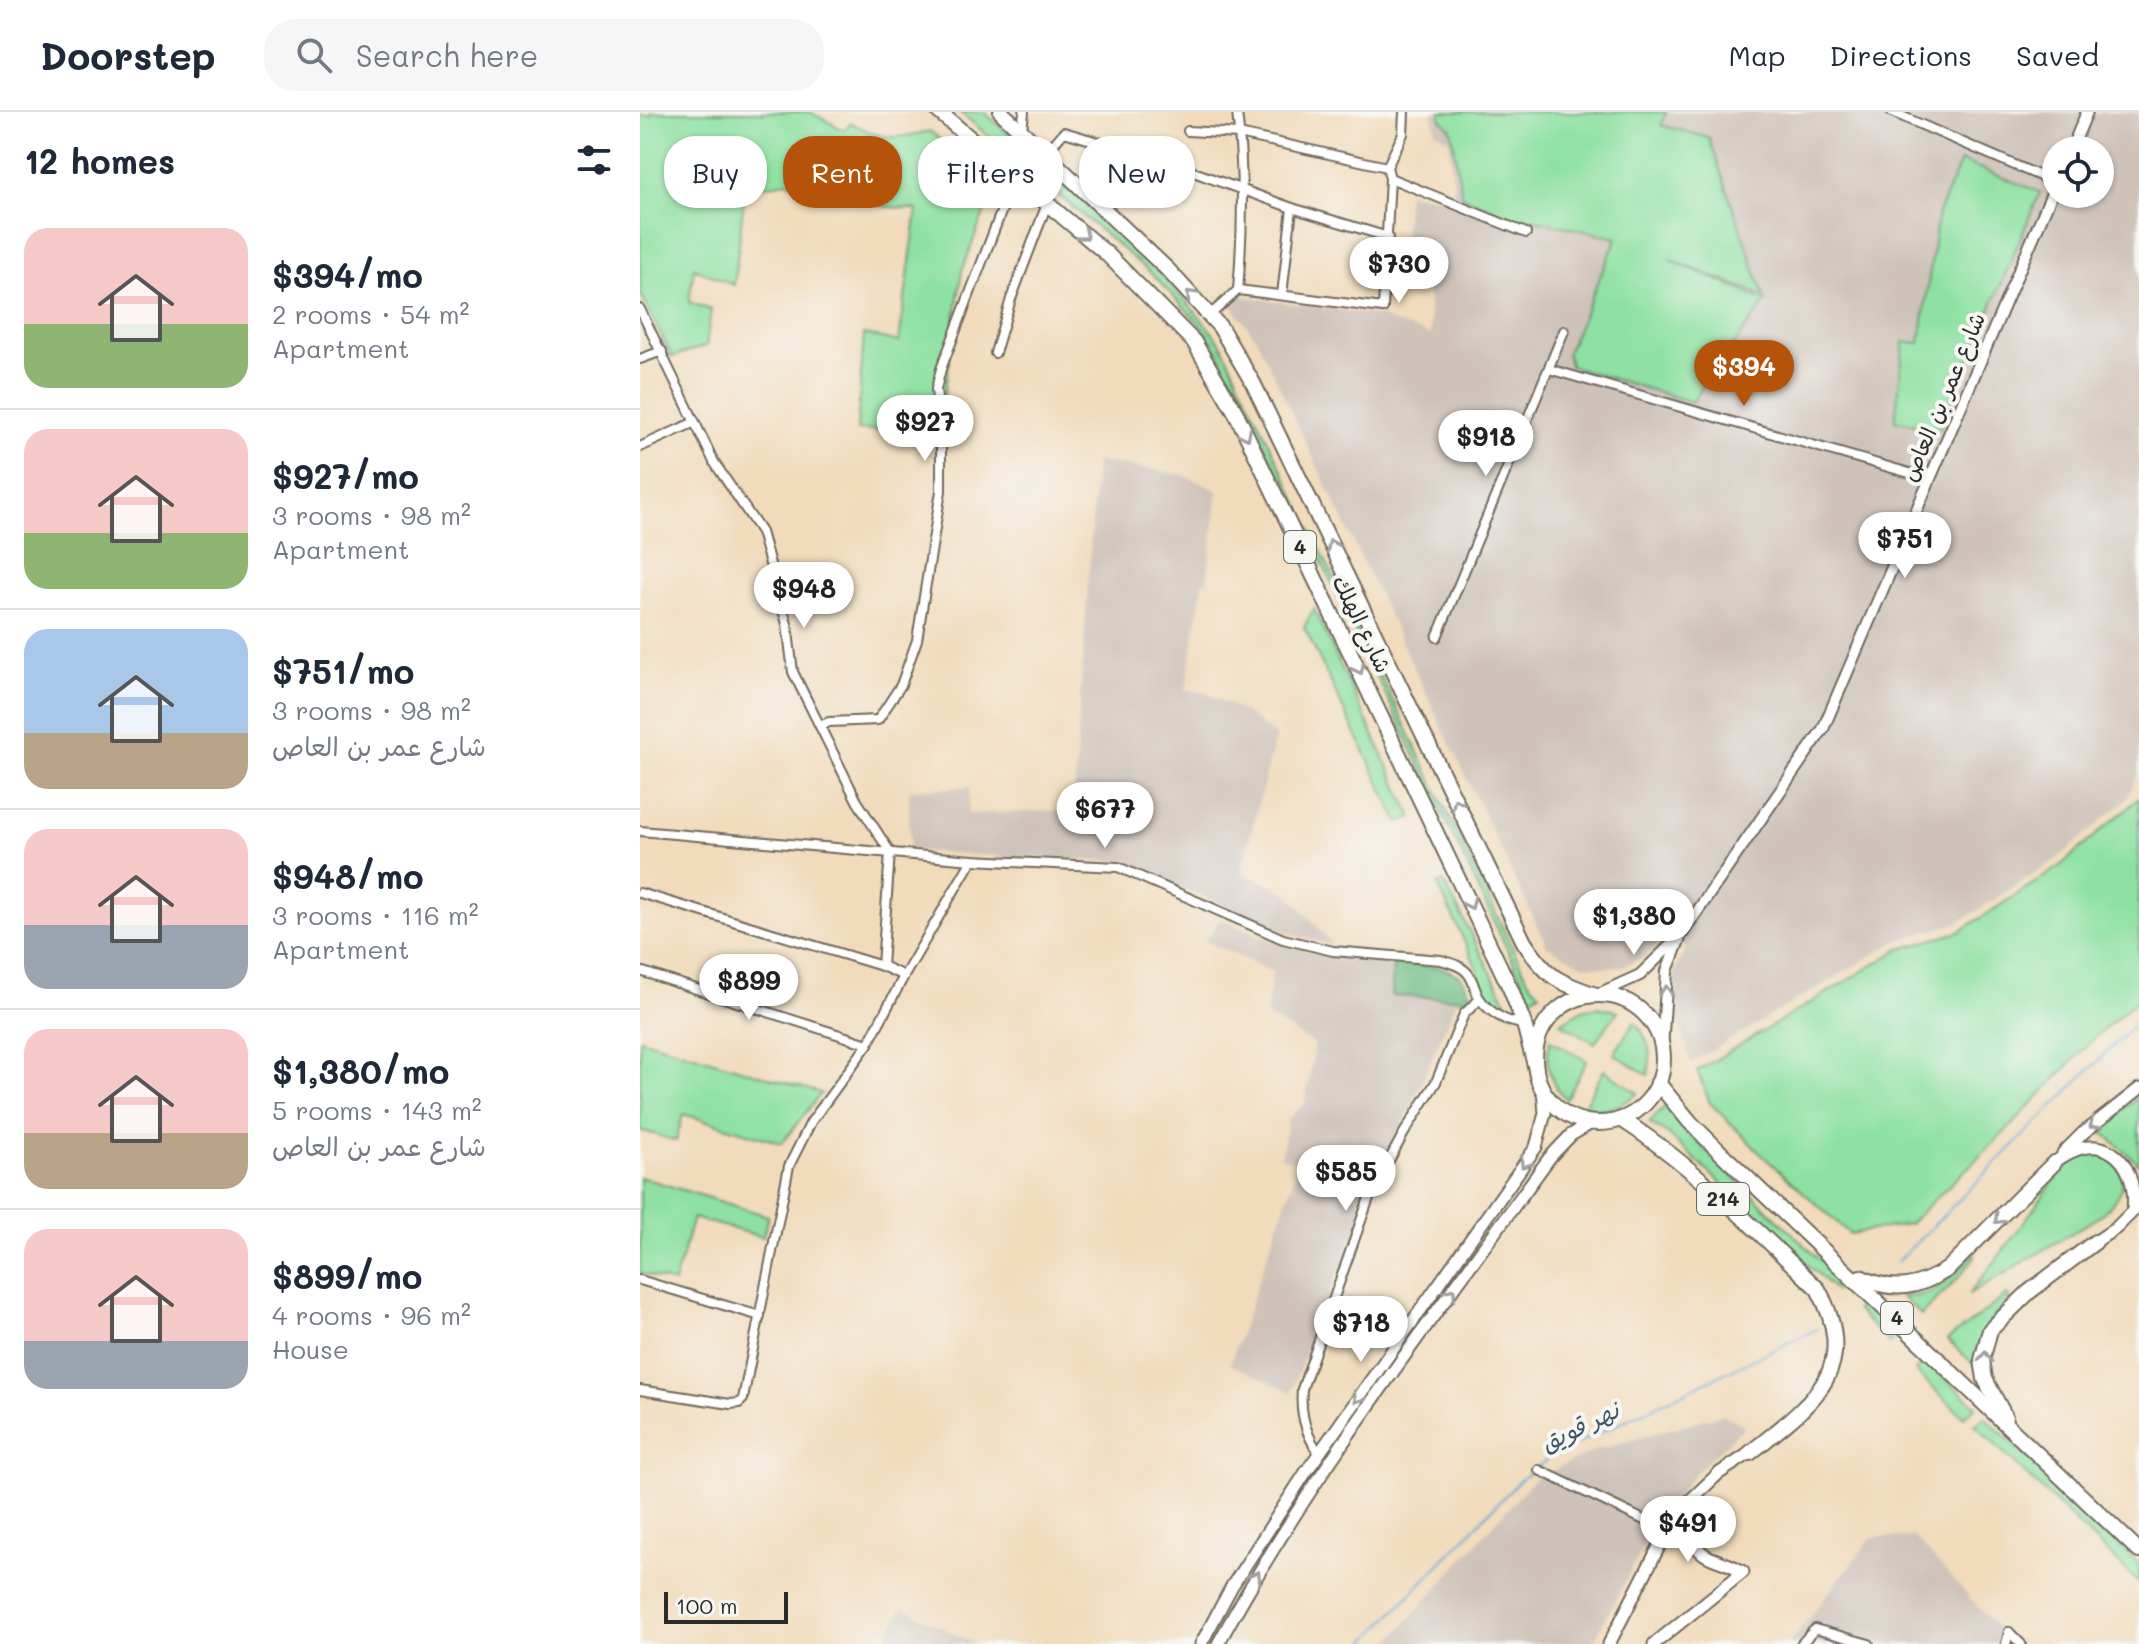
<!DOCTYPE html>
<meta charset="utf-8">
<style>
:root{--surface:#fff;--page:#f6f6f7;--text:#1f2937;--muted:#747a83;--line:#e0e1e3;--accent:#b45309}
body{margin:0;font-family:Mali,"Playpen Sans Arabic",sans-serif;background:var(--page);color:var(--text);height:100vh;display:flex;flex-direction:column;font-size:30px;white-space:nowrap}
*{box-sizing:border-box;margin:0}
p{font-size:26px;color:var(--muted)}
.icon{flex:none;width:44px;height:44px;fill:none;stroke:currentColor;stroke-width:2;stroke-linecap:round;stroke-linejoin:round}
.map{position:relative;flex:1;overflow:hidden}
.details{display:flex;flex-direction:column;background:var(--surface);width:640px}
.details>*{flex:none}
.top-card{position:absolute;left:24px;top:24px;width:760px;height:72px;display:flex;gap:16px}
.controls{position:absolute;left:1402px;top:24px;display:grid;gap:16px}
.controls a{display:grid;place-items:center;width:72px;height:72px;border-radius:50%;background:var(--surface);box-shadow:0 2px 6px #0004;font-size:40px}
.scale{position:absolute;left:24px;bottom:20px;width:124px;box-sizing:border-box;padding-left:8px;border:4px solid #2b2b2b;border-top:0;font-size:22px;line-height:28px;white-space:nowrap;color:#2b2b2b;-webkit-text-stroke:6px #f6f6f2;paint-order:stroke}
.price{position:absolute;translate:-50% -68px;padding:0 18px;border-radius:28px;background:#fff;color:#222;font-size:26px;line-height:52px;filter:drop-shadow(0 2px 4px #0008)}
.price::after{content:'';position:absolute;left:50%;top:48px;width:24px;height:18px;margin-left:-12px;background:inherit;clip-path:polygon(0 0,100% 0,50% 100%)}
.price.current{background:var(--accent);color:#fff}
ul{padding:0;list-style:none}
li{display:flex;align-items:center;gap:24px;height:200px;padding:0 24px}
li+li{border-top:2px solid var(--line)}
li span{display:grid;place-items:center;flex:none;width:224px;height:160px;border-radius:24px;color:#555}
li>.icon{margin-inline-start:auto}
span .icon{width:96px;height:96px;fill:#fffc;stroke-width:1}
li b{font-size:34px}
h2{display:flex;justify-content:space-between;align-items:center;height:96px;padding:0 24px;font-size:34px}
.chip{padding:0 28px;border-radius:32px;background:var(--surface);box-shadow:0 2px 6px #0004;font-size:28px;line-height:72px}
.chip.current{background:var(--accent);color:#fff}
header{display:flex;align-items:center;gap:48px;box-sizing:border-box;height:112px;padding:0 40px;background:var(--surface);border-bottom:2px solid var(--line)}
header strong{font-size:38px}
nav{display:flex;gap:44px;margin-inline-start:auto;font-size:28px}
.search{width:560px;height:72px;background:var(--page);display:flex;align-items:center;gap:20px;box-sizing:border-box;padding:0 28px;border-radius:32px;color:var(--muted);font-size:30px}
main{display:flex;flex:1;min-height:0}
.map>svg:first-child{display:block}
</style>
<header>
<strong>Doorstep</strong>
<div class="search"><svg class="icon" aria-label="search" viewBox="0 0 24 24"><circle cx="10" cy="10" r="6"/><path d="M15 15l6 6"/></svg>Search here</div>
<nav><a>Map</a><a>Directions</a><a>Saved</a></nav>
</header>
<main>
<section class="details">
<h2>12 homes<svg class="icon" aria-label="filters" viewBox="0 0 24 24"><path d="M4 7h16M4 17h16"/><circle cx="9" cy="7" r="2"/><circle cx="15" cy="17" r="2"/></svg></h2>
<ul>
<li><span style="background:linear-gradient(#f6c9c9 60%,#8fb573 0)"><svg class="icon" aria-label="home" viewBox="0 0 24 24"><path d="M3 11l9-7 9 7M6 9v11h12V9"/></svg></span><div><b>$394/mo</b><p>2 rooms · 54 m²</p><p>Apartment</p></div></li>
<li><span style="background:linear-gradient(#f6c9c9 65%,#8fb573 0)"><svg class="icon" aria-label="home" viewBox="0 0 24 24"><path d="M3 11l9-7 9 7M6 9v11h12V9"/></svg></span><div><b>$927/mo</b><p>3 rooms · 98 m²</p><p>Apartment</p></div></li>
<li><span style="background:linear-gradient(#a9c7e8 65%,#b9a48a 0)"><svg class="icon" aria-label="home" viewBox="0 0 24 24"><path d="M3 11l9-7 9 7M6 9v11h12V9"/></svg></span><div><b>$751/mo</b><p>3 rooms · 98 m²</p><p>شارع عمر بن العاص</p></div></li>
<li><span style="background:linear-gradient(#f6c9c9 60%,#9aa5b1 0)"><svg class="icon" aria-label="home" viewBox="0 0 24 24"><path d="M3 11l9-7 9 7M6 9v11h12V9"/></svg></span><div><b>$948/mo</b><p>3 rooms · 116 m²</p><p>Apartment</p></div></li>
<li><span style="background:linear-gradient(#f6c9c9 65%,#b9a48a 0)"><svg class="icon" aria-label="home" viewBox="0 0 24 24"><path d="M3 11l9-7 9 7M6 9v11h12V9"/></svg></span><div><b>$1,380/mo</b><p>5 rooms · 143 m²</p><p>شارع عمر بن العاص</p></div></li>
<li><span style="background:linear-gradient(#f6c9c9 70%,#9aa5b1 0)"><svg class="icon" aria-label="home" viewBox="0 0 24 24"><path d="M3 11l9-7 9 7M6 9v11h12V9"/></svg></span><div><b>$899/mo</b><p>4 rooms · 96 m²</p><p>House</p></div></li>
</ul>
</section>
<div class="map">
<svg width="1499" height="1532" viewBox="0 0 1499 1532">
<rect width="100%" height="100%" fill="#f6f6f2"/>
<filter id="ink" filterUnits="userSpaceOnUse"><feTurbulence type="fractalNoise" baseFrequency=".0125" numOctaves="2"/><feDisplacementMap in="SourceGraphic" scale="16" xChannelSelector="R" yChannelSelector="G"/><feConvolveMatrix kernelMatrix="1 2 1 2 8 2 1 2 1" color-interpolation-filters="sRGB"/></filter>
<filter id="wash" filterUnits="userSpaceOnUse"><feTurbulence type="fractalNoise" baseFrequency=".006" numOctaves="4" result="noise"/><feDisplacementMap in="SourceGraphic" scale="32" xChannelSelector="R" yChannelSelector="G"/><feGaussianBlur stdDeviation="1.8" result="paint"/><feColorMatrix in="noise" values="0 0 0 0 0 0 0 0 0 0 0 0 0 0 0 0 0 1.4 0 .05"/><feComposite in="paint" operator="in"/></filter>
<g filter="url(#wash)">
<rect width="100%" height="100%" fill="#f1dbbb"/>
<g fill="#cec2b9" fill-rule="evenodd">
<path d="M793,0H1499V659L1487,687L1417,747L1319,810L1256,829L1051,951L1031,878L1034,861L1047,836L1026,820L1007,843L985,854L964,855L943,853L907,834L616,226L590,191L598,184L742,204L750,209L791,223L785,141L764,125L768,81L805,87L814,81L809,28L795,19ZM1416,38H1460V82H1416Z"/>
<polygon points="456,349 544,363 578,379 567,470 563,469 546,577 566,581 606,601 636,624 601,760 648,781 693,833 646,821 482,749 367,745 270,738 269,678 330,675 328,702 433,698"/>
<polygon points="580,807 642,832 692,845 753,851 752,884 817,888 685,1191 651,1280 590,1252 659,1051 641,1046 648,1007 665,991 675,932 626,903 633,860 565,829"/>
<polygon points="1083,1302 1105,1314 1053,1363 1015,1413 952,1532 747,1532 895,1366 957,1338"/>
<polygon points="1232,1425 1274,1425 1372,1532 1149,1532"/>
<polygon points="263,1495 287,1508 335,1532 243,1532"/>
</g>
<g fill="#8ee1a2" stroke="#5c8666" stroke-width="2">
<path d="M11,0H170L203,18L211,11C246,29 252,27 290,19L355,73L322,158L299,319L217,318L224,222L259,230L277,98L242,94L213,82L147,70L105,77L94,173L54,156L49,190L71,198L66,234L32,245L0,181V3L11,4Z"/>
<path d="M320,0H344C424,73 516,145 581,232L888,868L900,881L890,885L710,508L575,233L556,208L513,163Z"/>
<polygon points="800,0 1026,0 1021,13 1069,26 1124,184 1028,147 1126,189 1052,290 930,254 927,241 977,126 886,106 883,110 822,84 811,17 801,7"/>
<polygon points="1321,49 1400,80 1300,316 1255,309 1264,230 1280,231 1298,101"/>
<polygon points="674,497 772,705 759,711 664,515"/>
<polygon points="1499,686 1499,887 1455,925 1370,1015 1269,1112 1210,1122 1124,1045 1070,991 1057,959 1260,837 1319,820 1419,755"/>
<polygon points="804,770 872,901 853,889 843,877 835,852 798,773"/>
<polygon points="957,895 978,899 955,931 921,911 942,898"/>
<path d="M994,910C1009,925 1013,943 1008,963L974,942Z"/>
<polygon points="0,927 181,981 142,1031 43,1002 36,1029 0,1018"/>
<path d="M910,928L947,949L926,987C908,970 905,951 910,928Z"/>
<path d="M964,958L998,981C981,994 964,1002 943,995Z"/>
<polygon points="1499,985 1499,1052 1458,1016"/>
<polygon points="1026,994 1046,1019 1206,1173 1196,1179 1029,1023 1009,1010"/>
<path d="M1456,1040C1497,1057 1485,1083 1457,1106L1328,1183L1354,1151L1425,1054L1439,1045Z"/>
<polygon points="0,1065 128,1104 123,1125 53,1106 34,1171 0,1161"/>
<path d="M1334,1141L1335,1145L1318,1166L1281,1203L1261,1184C1294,1189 1313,1163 1334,1141Z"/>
<path d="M1367,1183L1370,1187C1352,1208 1334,1224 1335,1253L1307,1228Z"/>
<polygon points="1224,1190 1258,1223 1249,1231 1216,1198"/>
<polygon points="1286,1249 1336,1294 1324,1305 1275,1259"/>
<polygon points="1345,1305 1499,1452 1499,1471 1335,1313"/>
</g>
<polygon fill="#72bf88" stroke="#4e755a" stroke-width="2" points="753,851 801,855 821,864 833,887 752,884"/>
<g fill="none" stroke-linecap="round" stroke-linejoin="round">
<g stroke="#62a7d8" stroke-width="2">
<polyline points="1257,1150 1499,908"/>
<polyline points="723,1532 880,1368 913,1343 1177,1217"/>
</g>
</g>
</g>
<g filter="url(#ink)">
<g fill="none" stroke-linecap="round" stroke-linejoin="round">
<defs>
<g id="minor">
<path d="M597,0C604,59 603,119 598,178"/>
<polyline points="1252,0 1416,71"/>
<polyline points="382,18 384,0"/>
<polyline points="548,19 599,22 747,55"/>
<polyline points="406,41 424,20 529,51 652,96 748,125"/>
<polyline points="750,66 886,121"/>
<polyline points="642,183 652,96"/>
<polyline points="0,197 74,350 121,420 147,512 153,560 217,689 250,740 242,854"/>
<polyline points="570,203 598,178 743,196 750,66 747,55 763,22 764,0"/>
<polyline points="355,241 371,187 407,92"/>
<polyline points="0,247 22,239"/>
<polyline points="909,257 1290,367"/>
<polyline points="0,335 55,310"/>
<polyline points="797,525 924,219"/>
<polyline points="180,614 189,610 238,608 261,573 277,528 301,379 301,327 296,277 301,257 363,95 380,69"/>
<path d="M0,719L332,748L478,755L643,827L693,839L801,848C811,851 823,854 829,863C834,870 835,880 840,887C850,901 867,911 884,912"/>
<polyline points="0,781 242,854 264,864"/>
<polyline points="0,859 228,932"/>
<polyline points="0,1168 120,1204"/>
<polyline points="0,1278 90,1292 99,1291 103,1287 149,1054 171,1010 228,932 264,864 332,748"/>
<path d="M679,1341C666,1323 660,1300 662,1277L730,1083L764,1021L796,970L824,902L840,887"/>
<polyline points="899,1358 1027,1419"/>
<polyline points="1369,1520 1381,1532"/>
<polyline points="1161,1532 1175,1517 1229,1532"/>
<polyline points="1366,1532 1369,1520"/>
</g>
<g id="tertiary">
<polyline points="1431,38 1447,0"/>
<polyline points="956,883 1000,863 1037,827"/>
<polyline points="1022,937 1027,859 1041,823 1183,617 1416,72"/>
</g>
<g id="secondary">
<polyline points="1423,1041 1443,1021 1499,977"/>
<path d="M1414,1051C1458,1014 1499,1045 1493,1099"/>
<polyline points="1455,1130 1476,1116 1497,1095"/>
<polyline points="561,1532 592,1474 666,1360 896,1035 905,1001 903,978"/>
<path d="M578,1532C672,1359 795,1204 910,1045L931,1023L953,1010"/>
<polyline points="969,1532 1027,1419 1043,1395 1078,1362 1110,1341"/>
<path d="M1014,1532L1103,1460C1084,1446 1061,1451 1051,1425C1047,1415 1049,1404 1043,1395"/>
</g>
<g id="trunk">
<polyline points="299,0 467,142 554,230 596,301 871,878 884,912 896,957"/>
<path d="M361,0L528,158L580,215L613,271L884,830C907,865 917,870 956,883"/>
<circle cx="959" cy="947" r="64"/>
<polyline points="1018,971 1050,1010 1079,1039 1499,1439"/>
<path d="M981,1007C1054,1054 1115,1117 1178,1177C1223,1260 1169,1293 1110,1341"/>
<path d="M1220,1165C1254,1181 1278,1176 1308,1157L1414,1051"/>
<polyline points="1365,1305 1345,1267 1342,1248 1350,1218 1389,1180 1455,1130"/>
</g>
</defs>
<use href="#minor" stroke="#70695d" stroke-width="12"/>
<use href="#tertiary" stroke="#70695d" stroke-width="14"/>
<use href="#secondary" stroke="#70695d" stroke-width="15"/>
<use href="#trunk" stroke="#70695d" stroke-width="18"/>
<use href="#minor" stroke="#fff" stroke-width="8"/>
<use href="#tertiary" stroke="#fff" stroke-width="10"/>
<use href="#secondary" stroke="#fff" stroke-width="11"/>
<use href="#trunk" stroke="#fff" stroke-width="14"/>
</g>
<defs><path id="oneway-chevron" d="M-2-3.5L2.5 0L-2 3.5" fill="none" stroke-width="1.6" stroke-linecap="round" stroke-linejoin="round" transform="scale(2)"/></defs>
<g stroke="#a0a0a0">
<use href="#oneway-chevron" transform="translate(444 123) rotate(40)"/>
<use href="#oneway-chevron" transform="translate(551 183) rotate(-133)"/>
<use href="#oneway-chevron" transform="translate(606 323) rotate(64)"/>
<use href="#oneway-chevron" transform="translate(692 433) rotate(-116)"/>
<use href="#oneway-chevron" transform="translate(719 557) rotate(64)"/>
<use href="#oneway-chevron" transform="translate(817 692) rotate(-116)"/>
<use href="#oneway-chevron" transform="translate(830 792) rotate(65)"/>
<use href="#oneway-chevron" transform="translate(1026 879) rotate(-87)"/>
<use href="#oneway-chevron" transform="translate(1454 1012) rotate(142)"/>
<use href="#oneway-chevron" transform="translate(885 1051) rotate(125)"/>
<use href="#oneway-chevron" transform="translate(1359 1107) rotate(135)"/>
<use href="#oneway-chevron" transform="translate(811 1181) rotate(-54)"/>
<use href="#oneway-chevron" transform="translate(1345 1245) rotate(-87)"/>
<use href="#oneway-chevron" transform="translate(718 1286) rotate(125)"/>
<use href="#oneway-chevron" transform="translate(616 1464) rotate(-58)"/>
</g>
</g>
<g text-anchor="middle" stroke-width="8" stroke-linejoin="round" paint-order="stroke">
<g fill="#f6f6f2" stroke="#686867" stroke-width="2">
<rect x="644" y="419" width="32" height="32" rx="6"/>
<rect x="1057" y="1071" width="52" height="32" rx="6"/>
<rect x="1241" y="1190" width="32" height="32" rx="6"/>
</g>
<g font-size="20" font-weight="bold" fill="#2b2b2b">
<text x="660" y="442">4</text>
<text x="1083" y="1094">214</text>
<text x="1257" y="1213">4</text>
</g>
<g font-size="22" fill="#2b2b2b" stroke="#f6f6f2">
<text transform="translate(1303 285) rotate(-67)" y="8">شارع عمر بن العاص</text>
<text transform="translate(722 512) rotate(64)" y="8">شارع الهلك</text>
</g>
<g font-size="24" font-style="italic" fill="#3e5668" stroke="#f6f6f2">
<text transform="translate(940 1315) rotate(-26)" y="8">نهر قويق</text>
</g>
</g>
</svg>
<div class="controls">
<a><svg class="icon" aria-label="locate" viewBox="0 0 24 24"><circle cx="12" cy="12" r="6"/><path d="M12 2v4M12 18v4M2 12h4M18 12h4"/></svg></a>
</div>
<div class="scale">100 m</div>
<b class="price" style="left:759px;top:193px">$730</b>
<b class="price current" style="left:1104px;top:296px">$394</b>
<b class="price" style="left:285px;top:351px">$927</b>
<b class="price" style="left:846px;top:366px">$918</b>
<b class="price" style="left:1265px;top:468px">$751</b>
<b class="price" style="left:164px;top:518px">$948</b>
<b class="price" style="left:465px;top:738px">$677</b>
<b class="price" style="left:994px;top:845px">$1,380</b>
<b class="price" style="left:109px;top:910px">$899</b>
<b class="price" style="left:706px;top:1101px">$585</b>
<b class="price" style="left:721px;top:1252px">$718</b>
<b class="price" style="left:1048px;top:1452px">$491</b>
<div class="top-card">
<a class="chip">Buy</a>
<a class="chip current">Rent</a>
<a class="chip">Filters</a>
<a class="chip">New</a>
</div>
</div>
</main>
